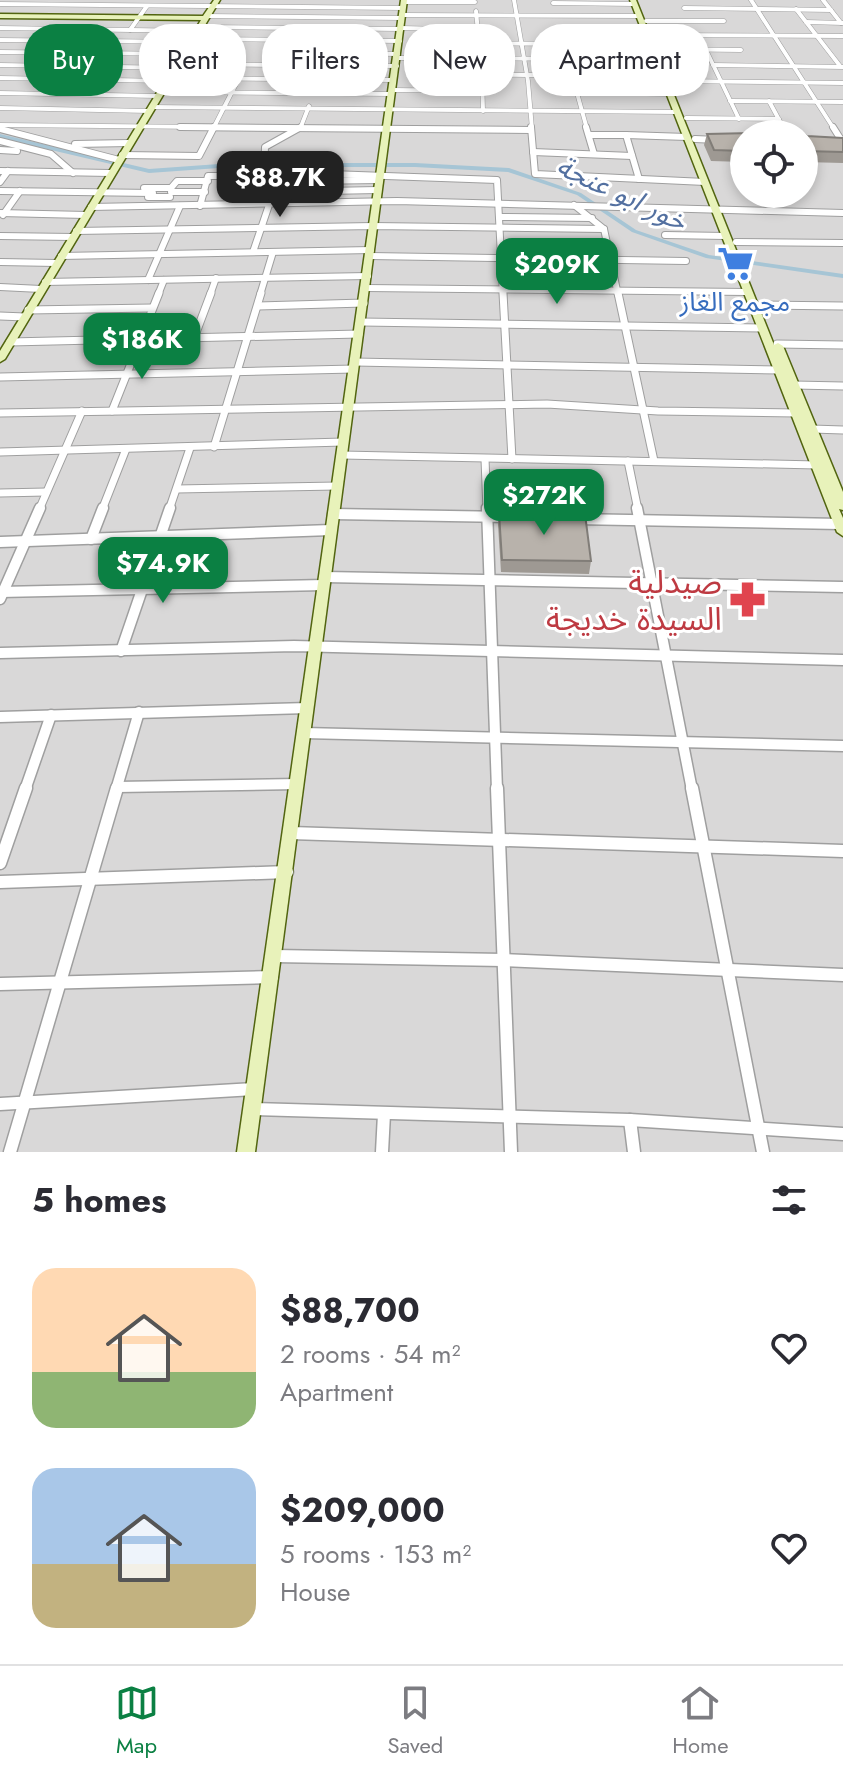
<!DOCTYPE html>
<meta charset="utf-8">
<style>
:root{--surface:#fff;--page:#f2f2f3;--text:#2b2b33;--muted:#7c7c81;--line:#e1e1e2;--accent:#0b8043}
body{margin:0;font-family:Jost,"Noto Sans Arabic",sans-serif;background:var(--page);color:var(--text);height:100vh;display:flex;flex-direction:column;font-size:30px;white-space:nowrap}
*{box-sizing:border-box;margin:0}
p{font-size:26px;color:var(--muted)}
.icon{flex:none;width:44px;height:44px;fill:none;stroke:currentColor;stroke-width:2;stroke-linecap:round;stroke-linejoin:round}
.map{position:relative;height:1152px;overflow:hidden}
.side{display:flex;flex-direction:column;background:var(--surface);flex:1}
.side>*{flex:none}
.top-card{position:absolute;left:24px;top:24px;width:796px;height:72px;display:flex;gap:16px}
.buttons{position:absolute;left:730px;top:120px;display:grid;gap:16px}
.buttons a{display:grid;place-items:center;width:88px;height:88px;border-radius:50%;background:var(--surface);box-shadow:0 4px 12px #0003;font-size:40px}
.price{position:absolute;translate:-50% -68px;padding:0 18px;border-radius:16px;background:var(--accent);color:#fff;font-size:26px;line-height:52px;filter:drop-shadow(0 2px 4px #0008)}
.price::after{content:'';position:absolute;left:50%;top:48px;width:24px;height:18px;margin-left:-12px;background:inherit;clip-path:polygon(0 0,100% 0,50% 100%)}
.price.on{background:#222;color:#fff}
ul{padding:0;list-style:none}
li{display:flex;align-items:center;gap:24px;height:200px;padding:0 32px}
li span{display:grid;place-items:center;flex:none;width:224px;height:160px;border-radius:24px;color:#555}
li>.icon{margin-inline-start:auto}
span .icon{width:96px;height:96px;fill:#fffc;stroke-width:1}
li b{font-size:34px}
h2{display:flex;justify-content:space-between;align-items:center;height:96px;padding:0 32px;font-size:34px}
.chip{padding:0 28px;border-radius:32px;background:var(--surface);box-shadow:0 4px 12px #0003;font-size:28px;line-height:72px}
.chip.on{background:var(--accent);color:#fff}
.dock{display:flex;justify-content:space-around;align-items:center;height:112px;border-top:2px solid var(--line);background:var(--surface);font-size:22px;color:var(--muted)}
.dock a{display:grid;justify-items:center;gap:4px}
.dock .on{color:var(--accent)}
.map>svg:first-child{display:block}
</style>
<div class="map">
<svg width="843" height="1152" viewBox="0 0 843 1152">
<rect width="100%" height="100%" fill="#eceae2"/>
<path fill="#d9d8d8" fill-rule="evenodd" d="M0,0H843V1152H0ZM744,134H804V194H744Z"/>
<g fill="none" stroke-linecap="round" stroke-linejoin="round">
<polygon fill="#a6c5d5" fill-rule="evenodd" points="0,134 149,169 233,163 415,163 509,168 581,193 636,230 709,255 843,274 843,278 706,258 632,232 577,195 508,172 415,167 233,167 149,173 0,138"/>
<defs>
<g id="street-far4">
<polyline points="514,0 528,81 532,129"/>
<polyline points="751,0 834,129"/>
<polyline points="823,0 841,23"/>
<polyline points="404,2 475,2"/>
<polyline points="553,3 634,4"/>
<polyline points="0,4 403,8"/>
<polyline points="684,8 831,10"/>
<polyline points="796,9 840,66"/>
<polyline points="476,11 479,43"/>
<polyline points="402,15 639,16"/>
<polyline points="206,16 402,18"/>
<polyline points="646,21 724,21"/>
<polyline points="806,22 843,23"/>
<polyline points="200,27 401,29"/>
<polyline points="0,28 197,31"/>
<polyline points="401,28 445,29 445,49"/>
<polyline points="445,29 477,29"/>
<polyline points="130,30 147,6"/>
<polyline points="559,30 645,30"/>
<polyline points="652,35 843,36"/>
<polyline points="193,39 400,41"/>
<polyline points="0,40 191,42"/>
<polyline points="446,43 601,44"/>
<polyline points="658,49 741,50"/>
<polyline points="706,50 739,119"/>
<polyline points="0,52 184,54"/>
<polyline points="186,52 237,52"/>
<polyline points="307,53 398,54"/>
<polyline points="398,58 656,59"/>
<polyline points="178,64 397,66"/>
<polyline points="0,65 177,68"/>
<polyline points="713,65 843,67"/>
<polyline points="266,70 278,40"/>
<polyline points="445,74 610,76"/>
<polyline points="482,75 483,111"/>
<polyline points="572,75 587,129"/>
<polyline points="0,78 168,81"/>
<polyline points="170,78 394,80"/>
<polyline points="671,81 843,83"/>
<polyline points="393,90 483,91"/>
<polyline points="444,91 445,71"/>
<polyline points="160,92 392,94"/>
<polyline points="575,92 670,94"/>
<polyline points="0,93 158,96"/>
<polyline points="730,101 843,102"/>
<polyline points="769,101 784,129"/>
<polyline points="151,107 677,112"/>
<polyline points="0,108 149,111"/>
<polyline points="686,118 779,119"/>
<polyline points="0,125 392,129"/>
<polyline points="213,129 239,78"/>
<polyline points="300,129 309,106"/>
</g>
<g id="street-far3">
<polyline points="180,127 531,130"/>
<polyline points="531,127 535,174 705,182"/>
<polyline points="586,127 594,154"/>
<polyline points="783,127 787,134"/>
<polyline points="833,127 843,143"/>
<polyline points="0,129 119,160"/>
<polyline points="589,135 626,135 639,179"/>
<polyline points="626,135 687,137"/>
<polyline points="695,139 717,140"/>
<polyline points="0,141 51,154 73,173"/>
<polyline points="75,144 129,143"/>
<polyline points="0,150 17,151"/>
<polyline points="533,152 632,156"/>
<polyline points="122,155 199,156 214,127"/>
<polyline points="0,171 110,173"/>
<polyline points="264,171 265,147 301,127"/>
<polyline points="0,182 8,171"/>
<polyline points="234,182 379,180"/>
<polyline points="144,188 171,188 177,181 208,181"/>
<polyline points="0,191 153,193"/>
<polyline points="171,192 205,192"/>
<polyline points="273,192 378,190"/>
<polyline points="148,197 170,197"/>
<polyline points="574,205 604,229 618,295"/>
<polyline points="200,206 208,176 235,176 245,171 497,180 503,295"/>
<polyline points="91,207 397,201 843,213"/>
<polyline points="0,213 86,215"/>
<polyline points="3,215 20,191"/>
<polyline points="500,217 592,218"/>
<polyline points="76,231 373,226 604,229"/>
<polyline points="665,235 726,236"/>
<polyline points="0,236 73,237"/>
<polyline points="736,242 843,243"/>
<polyline points="253,252 270,202"/>
<polyline points="61,256 371,250"/>
<polyline points="370,256 686,261"/>
<polyline points="0,262 56,263"/>
<polyline points="148,280 180,206"/>
<polyline points="45,282 368,276"/>
<polyline points="0,287 41,289"/>
<polyline points="366,288 747,292"/>
<polyline points="158,295 164,280"/>
<polyline points="210,295 216,278"/>
<polyline points="260,295 273,252"/>
</g>
<g id="street-far2">
<polyline points="503,293 512,459"/>
<polyline points="618,293 654,461"/>
<polyline points="761,305 843,306"/>
<polyline points="258,306 364,303"/>
<polyline points="28,310 152,308"/>
<polyline points="0,316 25,317"/>
<polyline points="362,322 762,328"/>
<polyline points="194,338 211,293"/>
<polyline points="10,342 359,334"/>
<polyline points="777,344 843,345"/>
<polyline points="355,362 779,370"/>
<polyline points="0,377 354,369"/>
<polyline points="794,385 843,386"/>
<polyline points="112,411 159,293"/>
<polyline points="0,413 547,404 658,411 796,413"/>
<polyline points="812,429 843,430"/>
<polyline points="214,447 261,293"/>
<polyline points="0,452 343,442"/>
<polyline points="342,455 817,465"/>
<polyline points="485,459 487,510"/>
<polyline points="628,461 638,510"/>
<polyline points="177,489 337,486"/>
<polyline points="0,493 46,492"/>
<polyline points="39,510 82,411"/>
<polyline points="102,510 126,449"/>
<polyline points="169,510 190,448"/>
</g>
<g id="street-far1">
<polyline points="487,508 497,790"/>
<polyline points="637,508 692,790"/>
<polyline points="333,514 508,517"/>
<polyline points="575,519 840,524"/>
<polyline points="91,539 103,508"/>
<polyline points="0,542 331,530"/>
<polyline points="325,577 843,587"/>
<polyline points="0,592 324,585"/>
<polyline points="0,599 40,508"/>
<polyline points="121,651 170,508"/>
<polyline points="0,653 294,646 843,660"/>
<polyline points="0,717 308,708"/>
<polyline points="304,733 843,746"/>
<polyline points="117,787 297,784"/>
<polyline points="25,790 51,715"/>
<polyline points="116,790 139,712"/>
</g>
<g id="street">
<polyline points="497,788 511,1152"/>
<polyline points="692,788 763,1152"/>
<polyline points="291,833 843,851"/>
<polyline points="0,863 26,788"/>
<polyline points="0,882 287,872"/>
<polyline points="275,956 503,960 843,975"/>
<polyline points="0,984 272,977"/>
<polyline points="0,1104 254,1089"/>
<polyline points="251,1109 630,1120 843,1134"/>
<polyline points="630,1120 634,1152"/>
<polyline points="10,1152 117,788"/>
<polyline points="382,1152 384,1114"/>
</g>
<g id="secondary">
<polygon points="214,0 220,0 5,359 0,362 0,351 201,20 0,18 0,14 203,16"/>
<polygon points="401,0 407,0 255,1152 237,1152"/>
<polygon points="630,0 636,0 774,345 778,343 783,346 843,492 843,510 839,509 843,518 843,536 837,532"/>
</g>
</defs>
<use href="#street-far4" stroke="#9f9f9f" stroke-width="5"/>
<use href="#street-far3" stroke="#9f9f9f" stroke-width="8"/>
<use href="#street-far2" stroke="#9f9f9f" stroke-width="9"/>
<use href="#street-far1" stroke="#9f9f9f" stroke-width="13"/>
<use href="#street" stroke="#9f9f9f" stroke-width="15"/>
<use href="#secondary" stroke="#526510" stroke-width="3"/>
<use href="#street-far4" stroke="#fff" stroke-width="4"/>
<use href="#street-far3" stroke="#fff" stroke-width="6"/>
<use href="#street-far2" stroke="#fff" stroke-width="7"/>
<use href="#street-far1" stroke="#fff" stroke-width="10"/>
<use href="#street" stroke="#fff" stroke-width="12"/>
<use href="#secondary" fill="#e8f2ba" fill-rule="evenodd"/>
</g>
<g fill="#9e9993">
<polygon points="802,132 807,136 843,138 843,163 804,162 804,134 744,134 744,162 711,161 704,145 707,134"/>
<polygon points="499,513 591,561 589,574 501,572 498,525"/>
</g>
<g fill="#b8b2ab" stroke="#817d78" stroke-width="2">
<polygon points="802,132 807,136 843,138 843,152 804,151 804,134 744,134 744,151 714,150 707,134"/>
<polygon points="499,513 585,514 591,561 502,560"/>
</g>
<defs>
<symbol id="supermarket-bare" viewBox="-9 -9 18 18"><path d="M-6-5.5h2.5l.6 2H6L4.5 2H-2.5L-4.4-4H-6ZM-1.5 3.2a1.3 1.3 0 1 0 .1 0ZM3 3.2a1.3 1.3 0 1 0 .1 0Z" fill="#3f7fe0" stroke="#fff" stroke-width="2.5" paint-order="stroke"/></symbol>
<symbol id="pharmacy-bare" viewBox="-9 -9 18 18"><path d="M-2-6h4v4h4v4h-4v4h-4v-4h-4v-4h4Z" fill="#e0444e" stroke="#fff" stroke-width="2.5" paint-order="stroke"/></symbol>
</defs>
<g fill-rule="evenodd">
<use href="#supermarket-bare" x="710" y="238" width="51" height="51"/>
<use href="#pharmacy-bare" x="722" y="574" width="51" height="51"/>
</g>
<g text-anchor="middle" stroke-width="6" stroke-linejoin="round" paint-order="stroke">
<g font-size="26" fill="#366cbe" stroke="#fff">
<text x="735" y="311">مجمع الغاز</text>
</g>
<g font-size="28" font-style="italic" fill="#5370a0" stroke="#fff">
<text transform="translate(622 193) rotate(25)" y="10">خور ابو عنجة</text>
</g>
<g font-size="32" fill="#be3a42" stroke="#fff" text-anchor="end">
<text x="722" y="593">صيدلية<tspan x="722" dy="37">السيدة خديجة</tspan></text>
</g>
</g>
</svg>
<div class="buttons">
<a><svg class="icon" aria-label="locate" viewBox="0 0 24 24"><circle cx="12" cy="12" r="6"/><path d="M12 2v4M12 18v4M2 12h4M18 12h4"/></svg></a>
</div>
<b class="price on" style="left:280px;top:219px">$88.7K</b>
<b class="price" style="left:557px;top:306px">$209K</b>
<b class="price" style="left:142px;top:381px">$186K</b>
<b class="price" style="left:544px;top:537px">$272K</b>
<b class="price" style="left:163px;top:605px">$74.9K</b>
<div class="top-card">
<a class="chip on">Buy</a>
<a class="chip">Rent</a>
<a class="chip">Filters</a>
<a class="chip">New</a>
<a class="chip">Apartment</a>
</div>
</div>
<section class="side">
<h2>5 homes<svg class="icon" aria-label="filters" viewBox="0 0 24 24"><path d="M4 7h16M4 17h16"/><circle cx="9" cy="7" r="2"/><circle cx="15" cy="17" r="2"/></svg></h2>
<ul>
<li><span style="background:linear-gradient(#ffd9b3 65%,#8fb573 0)"><svg class="icon" aria-label="home" viewBox="0 0 24 24"><path d="M3 11l9-7 9 7M6 9v11h12V9"/></svg></span><div><b>$88,700</b><p>2 rooms · 54 m²</p><p>Apartment</p></div><svg class="icon" aria-label="heart" viewBox="0 0 24 24"><path d="M12 20l-8-8c-3-5 5-10 8-4 3-6 11-1 8 4z"/></svg></li>
<li><span style="background:linear-gradient(#a9c7e8 60%,#c2b280 0)"><svg class="icon" aria-label="home" viewBox="0 0 24 24"><path d="M3 11l9-7 9 7M6 9v11h12V9"/></svg></span><div><b>$209,000</b><p>5 rooms · 153 m²</p><p>House</p></div><svg class="icon" aria-label="heart" viewBox="0 0 24 24"><path d="M12 20l-8-8c-3-5 5-10 8-4 3-6 11-1 8 4z"/></svg></li>
</ul>
</section>
<nav class="dock">
<a class="on"><svg class="icon" aria-label="map" viewBox="0 0 24 24"><path d="M3 6l6-2 6 2 6-2v14l-6 2-6-2-6 2zM9 4v14M15 6v14"/></svg>Map</a>
<a><svg class="icon" aria-label="saved" viewBox="0 0 24 24"><path d="M7 4h10v16l-5-4-5 4z"/></svg>Saved</a>
<a><svg class="icon" aria-label="home" viewBox="0 0 24 24"><path d="M3 11l9-7 9 7M6 9v11h12V9"/></svg>Home</a>
</nav>
